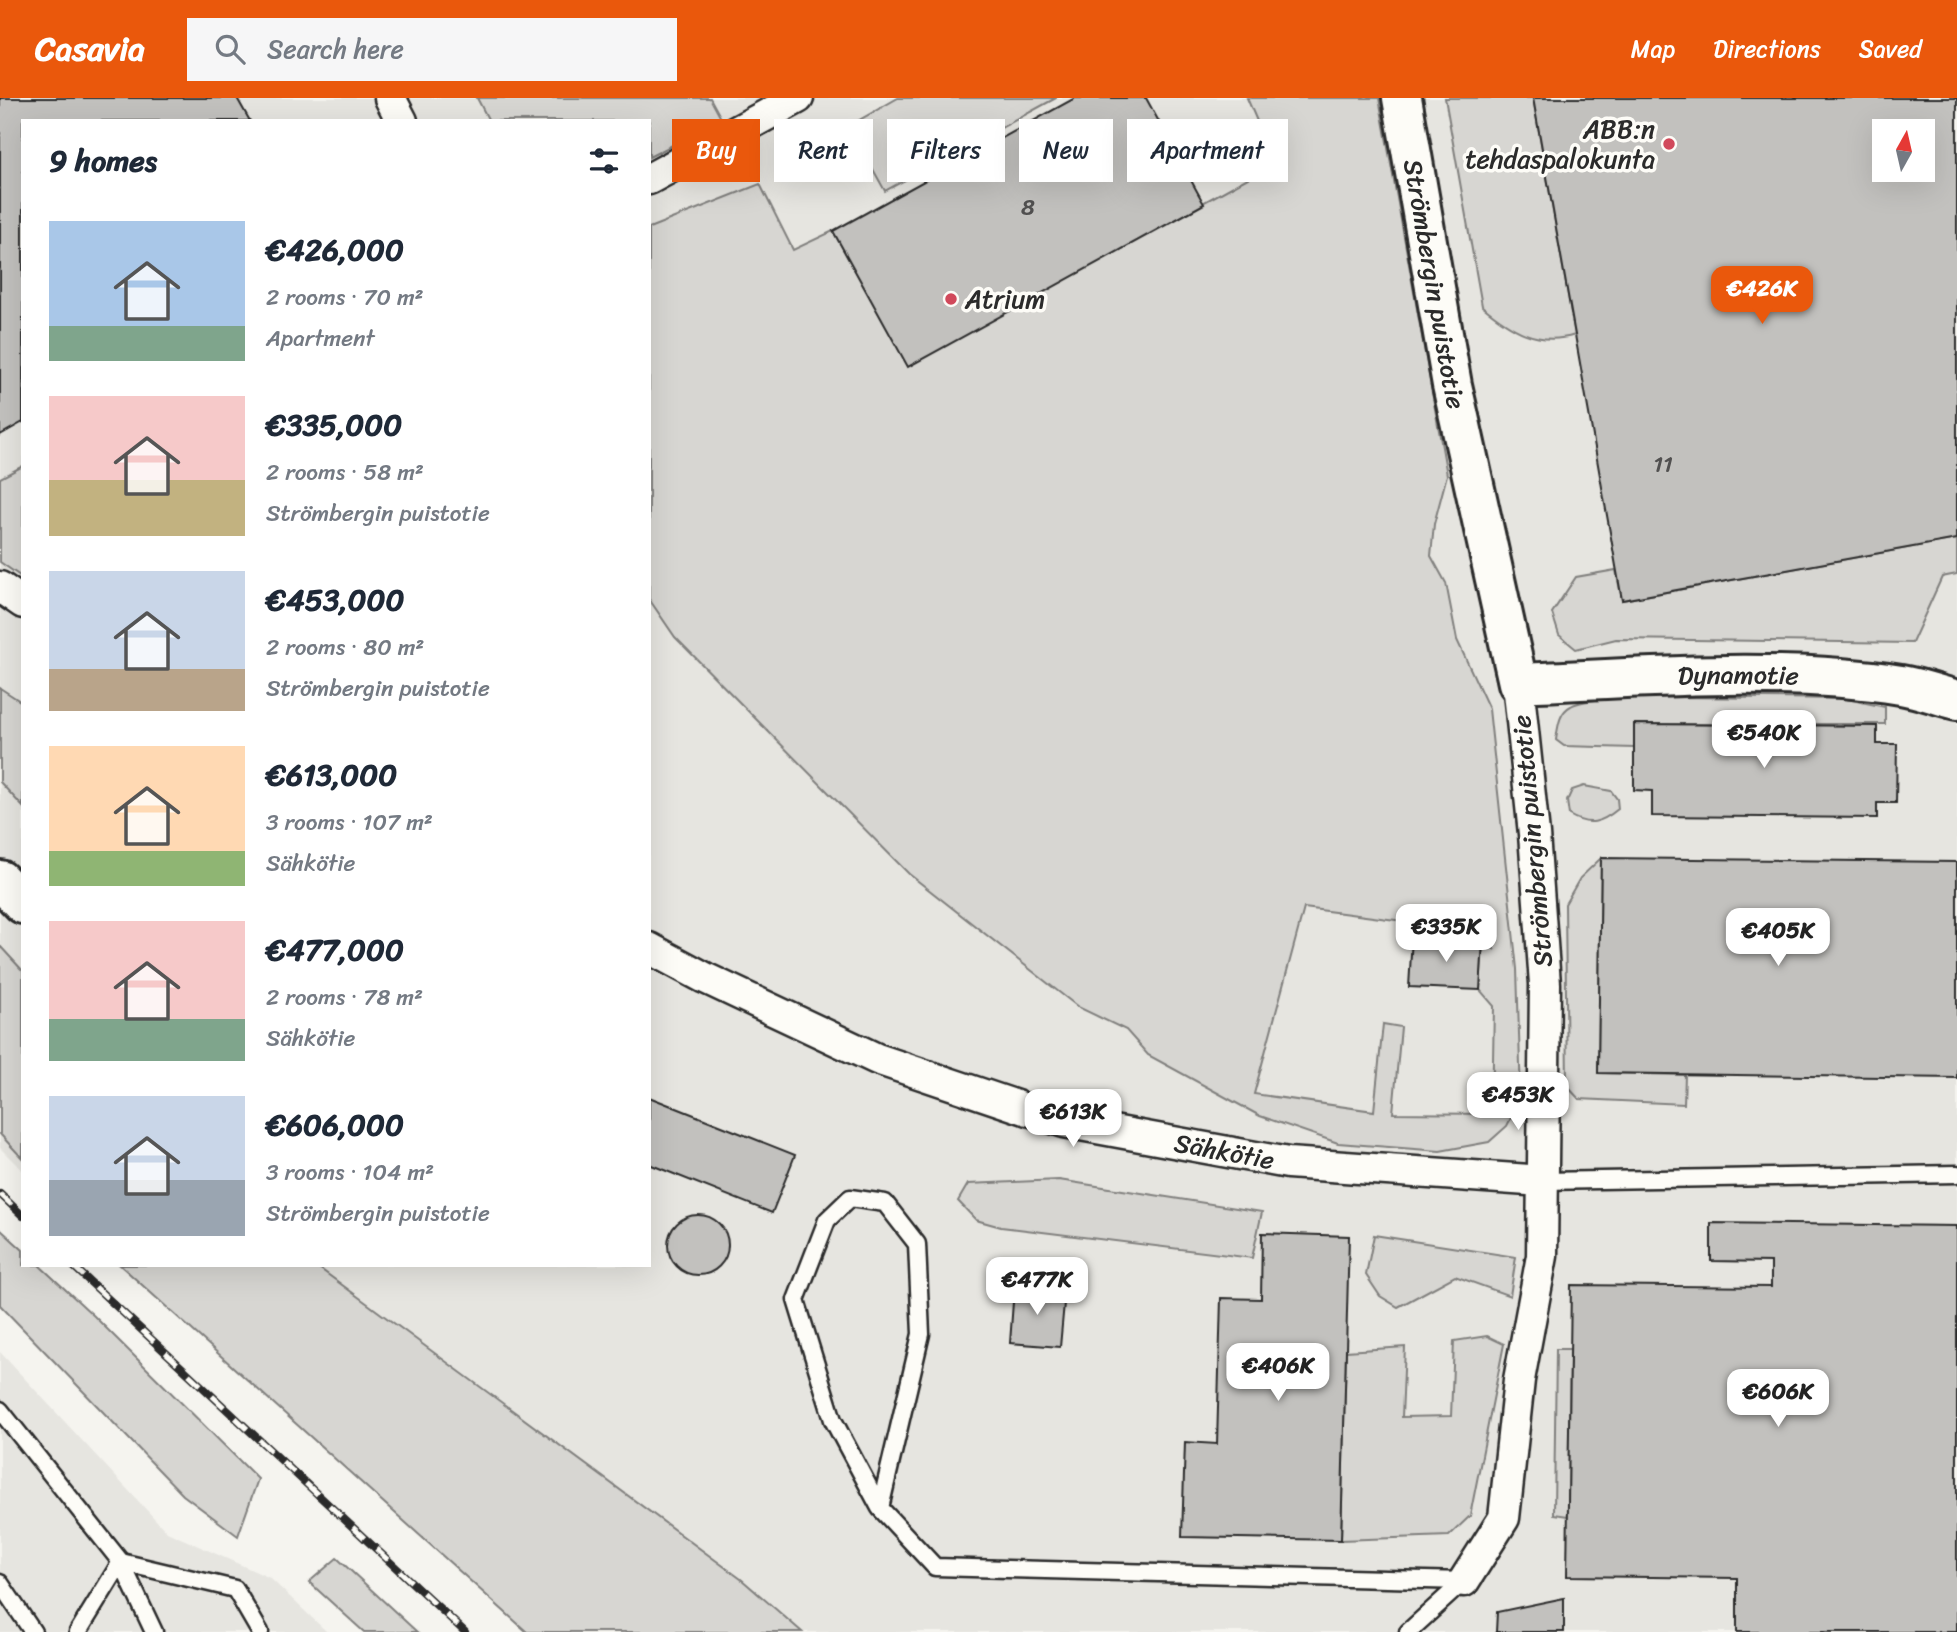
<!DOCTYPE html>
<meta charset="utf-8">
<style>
:root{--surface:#fff;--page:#f6f6f7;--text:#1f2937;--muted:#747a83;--accent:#ea580c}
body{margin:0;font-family:Sriracha,sans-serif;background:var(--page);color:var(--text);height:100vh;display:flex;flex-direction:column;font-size:26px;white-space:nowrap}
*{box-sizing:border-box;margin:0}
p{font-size:23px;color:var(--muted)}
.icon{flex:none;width:38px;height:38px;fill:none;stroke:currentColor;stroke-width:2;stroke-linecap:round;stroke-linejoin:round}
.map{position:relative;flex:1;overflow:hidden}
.drawer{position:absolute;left:21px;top:21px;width:630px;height:1148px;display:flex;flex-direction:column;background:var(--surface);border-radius:0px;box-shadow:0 7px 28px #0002}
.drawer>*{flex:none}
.hud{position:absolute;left:672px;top:21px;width:665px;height:63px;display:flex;gap:14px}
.needle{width:46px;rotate:8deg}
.buttons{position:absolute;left:1872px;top:21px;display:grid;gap:14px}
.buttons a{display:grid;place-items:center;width:63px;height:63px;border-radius:0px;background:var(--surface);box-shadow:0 7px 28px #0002;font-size:35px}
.price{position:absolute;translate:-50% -60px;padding:0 16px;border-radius:14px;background:#fff;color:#222;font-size:23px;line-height:46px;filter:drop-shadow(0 2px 4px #0008)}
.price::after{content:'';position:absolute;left:50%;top:42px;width:21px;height:16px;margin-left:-10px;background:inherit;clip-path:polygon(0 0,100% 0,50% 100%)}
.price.active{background:var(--accent);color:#fff}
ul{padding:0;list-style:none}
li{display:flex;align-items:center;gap:21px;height:175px;padding:0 28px}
li span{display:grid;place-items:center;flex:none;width:196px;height:140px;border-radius:0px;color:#555}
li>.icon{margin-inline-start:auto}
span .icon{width:84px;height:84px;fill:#fffc;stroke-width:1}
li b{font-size:30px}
h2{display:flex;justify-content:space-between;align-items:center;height:84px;padding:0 28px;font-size:30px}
.tag{padding:0 24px;border-radius:0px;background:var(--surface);box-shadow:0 7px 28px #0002;font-size:24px;line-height:63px}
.tag.active{background:var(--accent);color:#fff}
header{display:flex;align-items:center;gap:42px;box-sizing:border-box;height:98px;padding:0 35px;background:var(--accent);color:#fff}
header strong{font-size:33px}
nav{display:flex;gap:38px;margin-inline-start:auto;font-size:24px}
.search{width:490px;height:63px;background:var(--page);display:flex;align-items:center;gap:18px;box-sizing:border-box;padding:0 24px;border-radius:0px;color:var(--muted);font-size:26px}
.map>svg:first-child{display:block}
</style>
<header>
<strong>Casavia</strong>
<div class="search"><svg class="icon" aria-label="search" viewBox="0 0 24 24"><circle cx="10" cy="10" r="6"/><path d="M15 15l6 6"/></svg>Search here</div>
<nav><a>Map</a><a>Directions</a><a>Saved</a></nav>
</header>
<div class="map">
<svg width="1957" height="1534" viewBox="0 0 1957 1534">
<rect width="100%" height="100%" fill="#f5f4ef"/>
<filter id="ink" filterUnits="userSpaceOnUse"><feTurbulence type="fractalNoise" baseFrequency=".0143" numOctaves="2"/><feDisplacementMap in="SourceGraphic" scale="14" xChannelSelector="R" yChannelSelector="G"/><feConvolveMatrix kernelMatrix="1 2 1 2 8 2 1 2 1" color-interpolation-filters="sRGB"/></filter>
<g filter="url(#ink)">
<g fill="#e6e5e0" fill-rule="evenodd">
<path d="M0,0H1957V1534H533L118,1167H649V23H23V1073L0,1050ZM1885,33H1923V72H1885Z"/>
<polygon points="0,1254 167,1434 270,1480 327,1534 0,1534"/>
</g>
<g fill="#d7d6d2" stroke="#81807e" stroke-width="2" fill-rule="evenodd">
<polygon points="477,0 710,0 722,22 649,59 649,23 489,23"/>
<polygon points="898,0 1056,0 885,93 849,28"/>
<path d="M1247,0H1379L1447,377L1434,426L1431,458L1446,485L1457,542L1489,611L1517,871L1521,1000L1507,1028L1489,1044L1440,1053L1338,1045L1260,1018L1148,957L1126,932L1078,909L909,776L675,539L649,501V130L760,86L793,152L833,133L908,268L1275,65ZM1304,810L1472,832L1495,852L1483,843L1480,892L1494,908L1492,1016L1393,1015L1401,929L1383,926L1374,1013L1254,996Z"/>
<path d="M1445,0H1533L1575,237C1537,249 1510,231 1482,208Z"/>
<polygon points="23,368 23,480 0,464 0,380"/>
<polygon points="1957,441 1957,476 1942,479 1912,545 1616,541 1576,551 1559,537 1552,515 1576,479 1616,472 1622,502"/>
<polygon points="0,590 23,605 23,709 0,684"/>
<path d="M1675,599L1847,601L1885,609V626H1635L1634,650L1564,648L1556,642C1558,629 1559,614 1571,608C1589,598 1652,600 1675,599Z"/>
<path d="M1584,688L1611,693L1617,701L1618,711C1601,725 1589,729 1569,717L1567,703L1572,692Z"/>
<polygon points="1601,760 1598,975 1685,977 1684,1006 1579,1001 1567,988 1565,806 1580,780"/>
<polygon points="0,848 23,873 23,1061 0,1036"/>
<polygon points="1059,1082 1262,1114 1252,1160 1001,1129 976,1122 958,1103 968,1086"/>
<polygon points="0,1131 23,1152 23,1167 39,1167 94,1218 258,1381 238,1438 183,1397 0,1207"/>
<polygon points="1374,1137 1516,1159 1510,1198 1455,1178 1398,1209 1380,1198 1366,1177"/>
<polygon points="120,1167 315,1167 741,1481 802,1534 527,1534"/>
<polygon points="1487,1238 1504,1246 1470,1418 1449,1438 1341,1442 1346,1253 1405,1249 1402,1319 1451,1318 1454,1243"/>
<polygon points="1556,1251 1570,1251 1568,1418 1554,1416"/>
<polygon points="337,1460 417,1534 364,1534 309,1484"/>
</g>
<g fill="#c2c1be" stroke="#2b2b2b" stroke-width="2" fill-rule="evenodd">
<polygon points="0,0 237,0 250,23 23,23 23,324 0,337"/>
<polygon points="1075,0 1146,0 1204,106 908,269 833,133"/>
<path d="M1533,0H1957V441L1622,502ZM1885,33H1923V72H1885Z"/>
<polygon points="1634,626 1877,628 1877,646 1897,646 1896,705 1877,705 1877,720 1652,718 1652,693 1634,692"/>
<polygon points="1601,760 1957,764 1957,980 1598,975"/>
<polygon points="1412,839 1483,843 1480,892 1409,889"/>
<polygon points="649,999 795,1057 772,1115 649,1066"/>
<circle cx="698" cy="1147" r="30"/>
<polygon points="1711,1125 1957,1128 1957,1534 1737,1534 1737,1480 1567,1478 1571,1187 1771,1189 1771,1164 1711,1163"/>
<polygon points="1262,1135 1349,1138 1341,1442 1182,1439 1185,1344 1217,1346 1221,1200 1261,1201"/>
<polygon points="1014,1190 1065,1194 1060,1249 1010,1245"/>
<polygon points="1564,1500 1564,1534 1496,1534 1497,1514"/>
</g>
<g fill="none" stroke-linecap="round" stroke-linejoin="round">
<defs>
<g id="service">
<polyline points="1543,1083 1957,1076"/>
<polyline points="0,1312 121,1464 78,1534"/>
<polyline points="880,1410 833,1322 796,1202 827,1122 850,1100 885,1105 917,1146 921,1236 880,1410 935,1469 1464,1483"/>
<polyline points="0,1485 33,1534"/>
<polyline points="154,1534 121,1464 235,1491 260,1534"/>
<polyline points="1408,1534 1464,1483"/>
</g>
<g id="minor">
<polyline points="390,0 402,23"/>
<polyline points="649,81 798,0"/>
<polyline points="0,489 23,505"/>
<path id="s1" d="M649,850L705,880L877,961L1064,1024L1288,1065L1543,1083"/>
<polyline points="1464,1483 1504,1420 1519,1282 1542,1158 1545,886 1534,736 1518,585"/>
</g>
<g id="tertiary">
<path id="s2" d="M1402,0L1452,287L1518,585C1639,580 1781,568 1901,587C1919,590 1938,597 1957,602"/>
<polyline points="0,782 23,806"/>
</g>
</defs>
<use href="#service" stroke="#2b2b2b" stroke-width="21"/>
<use href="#minor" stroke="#2b2b2b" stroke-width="35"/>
<use href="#tertiary" stroke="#2b2b2b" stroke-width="44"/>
<use href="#service" stroke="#fdfcf7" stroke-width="16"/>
<use href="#minor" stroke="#fdfcf7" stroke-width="30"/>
<use href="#tertiary" stroke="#fdfcf7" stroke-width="38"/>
<defs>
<g id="rail">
<polyline points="0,1096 23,1118"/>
<polyline points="72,1167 465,1534"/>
</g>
</defs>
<use href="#rail" stroke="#2b2b2b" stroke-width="8"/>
<use href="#rail" stroke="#fdfcf7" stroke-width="5" stroke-dasharray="16" stroke-linecap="butt"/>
</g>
</g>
<g fill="#d1495b" stroke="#fdfcf7" stroke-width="2.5">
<circle cx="1669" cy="46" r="7"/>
<circle cx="951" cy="201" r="7"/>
</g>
<g text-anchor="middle" stroke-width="7" stroke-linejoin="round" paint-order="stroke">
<g font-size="23" fill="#515050">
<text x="1028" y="117">8</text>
<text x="1663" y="374">11</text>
</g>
<g font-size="26" fill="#2b2b2b" stroke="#fdfcf7" text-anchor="end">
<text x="1655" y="40">ABB:n<tspan x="1655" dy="30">tehdaspalokunta</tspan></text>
<text x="965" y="210" text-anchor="start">Atrium</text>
</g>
<g font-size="26" fill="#2b2b2b" stroke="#fdfcf7">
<text dy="9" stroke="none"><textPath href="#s2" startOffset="189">Strömbergin puistotie</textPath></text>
<text dy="9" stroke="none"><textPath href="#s2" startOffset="817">Dynamotie</textPath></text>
<text transform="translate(1532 743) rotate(-95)" y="9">Strömbergin puistotie</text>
<text dy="9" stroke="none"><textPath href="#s1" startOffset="614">Sähkötie</textPath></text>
</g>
</g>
</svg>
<div class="buttons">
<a><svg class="needle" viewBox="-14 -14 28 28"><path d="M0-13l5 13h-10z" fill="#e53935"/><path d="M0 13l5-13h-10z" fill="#747a83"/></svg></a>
</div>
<b class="price active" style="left:1762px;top:228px">€426K</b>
<b class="price" style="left:1764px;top:672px">€540K</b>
<b class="price" style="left:1446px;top:866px">€335K</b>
<b class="price" style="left:1778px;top:870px">€405K</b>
<b class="price" style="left:1518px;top:1034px">€453K</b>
<b class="price" style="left:1073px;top:1051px">€613K</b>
<b class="price" style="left:1037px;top:1219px">€477K</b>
<b class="price" style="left:1278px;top:1305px">€406K</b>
<b class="price" style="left:1778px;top:1331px">€606K</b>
<div class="hud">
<a class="tag active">Buy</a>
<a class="tag">Rent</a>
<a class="tag">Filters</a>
<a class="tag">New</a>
<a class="tag">Apartment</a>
</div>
<section class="drawer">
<h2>9 homes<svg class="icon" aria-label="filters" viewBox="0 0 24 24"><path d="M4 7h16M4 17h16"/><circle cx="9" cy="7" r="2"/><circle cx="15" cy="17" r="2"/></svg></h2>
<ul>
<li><span style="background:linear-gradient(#a9c7e8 75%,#7fa58c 0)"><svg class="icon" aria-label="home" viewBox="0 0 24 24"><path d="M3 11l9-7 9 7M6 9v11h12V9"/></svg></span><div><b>€426,000</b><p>2 rooms · 70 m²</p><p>Apartment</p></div></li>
<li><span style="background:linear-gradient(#f6c9c9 60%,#c2b280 0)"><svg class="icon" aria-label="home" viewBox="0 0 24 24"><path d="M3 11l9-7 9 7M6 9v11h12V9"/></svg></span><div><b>€335,000</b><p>2 rooms · 58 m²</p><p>Strömbergin puistotie</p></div></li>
<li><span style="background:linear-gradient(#c9d6e8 70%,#b9a48a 0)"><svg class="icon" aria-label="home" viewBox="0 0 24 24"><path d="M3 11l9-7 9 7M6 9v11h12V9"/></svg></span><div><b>€453,000</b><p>2 rooms · 80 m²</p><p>Strömbergin puistotie</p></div></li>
<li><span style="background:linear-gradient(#ffd9b3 75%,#8fb573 0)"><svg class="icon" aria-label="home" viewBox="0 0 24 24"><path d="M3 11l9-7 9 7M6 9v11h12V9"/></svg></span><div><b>€613,000</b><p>3 rooms · 107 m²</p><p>Sähkötie</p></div></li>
<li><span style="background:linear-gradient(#f6c9c9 70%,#7fa58c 0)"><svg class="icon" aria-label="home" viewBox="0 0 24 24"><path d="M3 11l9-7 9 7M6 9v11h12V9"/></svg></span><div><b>€477,000</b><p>2 rooms · 78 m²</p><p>Sähkötie</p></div></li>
<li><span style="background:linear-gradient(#c9d6e8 60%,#9aa5b1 0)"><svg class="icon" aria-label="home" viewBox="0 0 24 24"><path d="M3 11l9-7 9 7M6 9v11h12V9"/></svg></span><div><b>€606,000</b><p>3 rooms · 104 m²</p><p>Strömbergin puistotie</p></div></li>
</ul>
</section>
</div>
